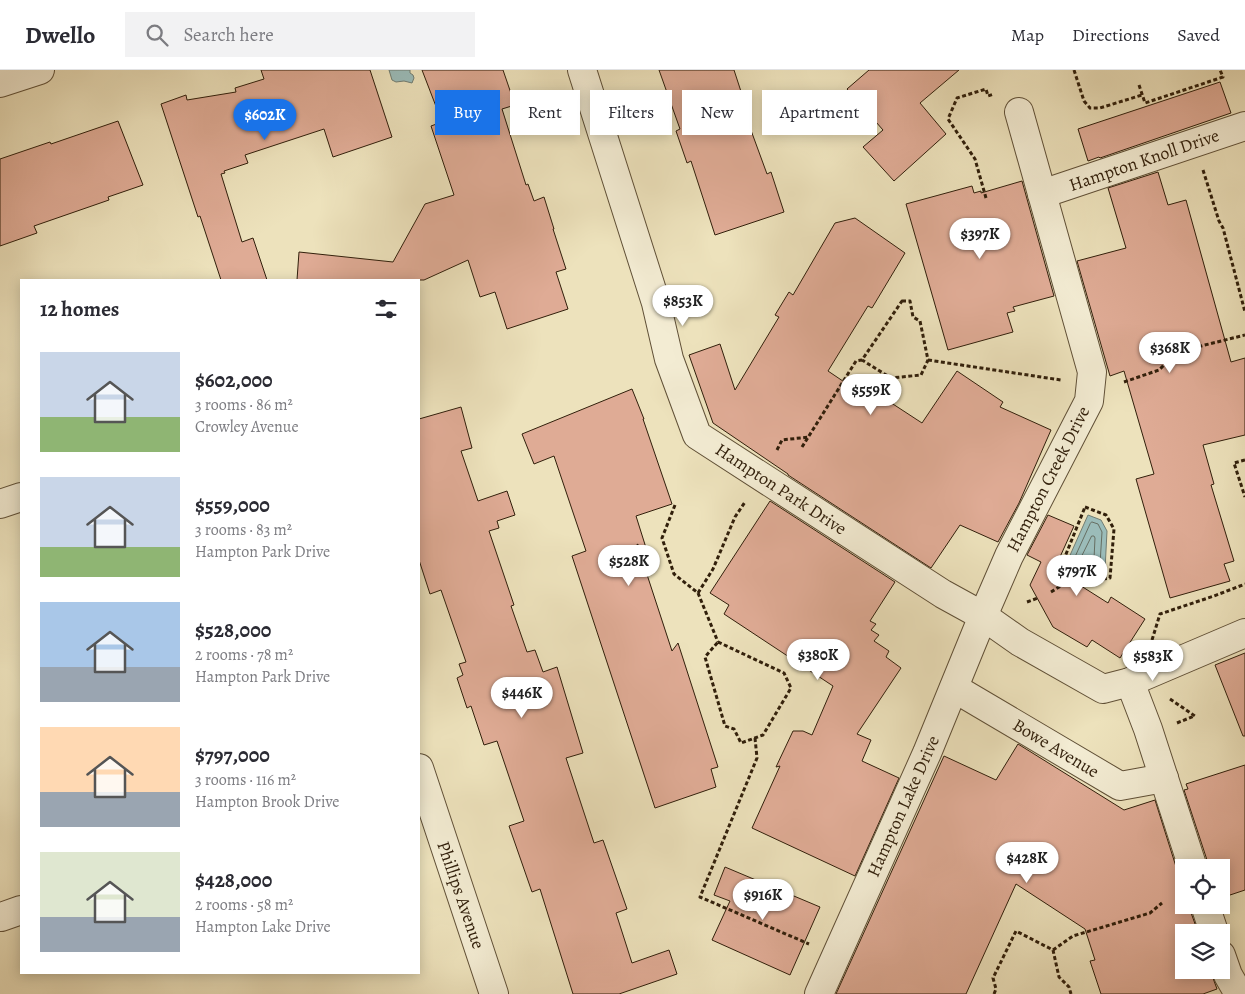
<!DOCTYPE html>
<meta charset="utf-8">
<style>
:root{--surface:#fff;--page:#f2f2f3;--text:#2b2b33;--muted:#7c7c81;--line:#e1e1e2;--accent:#1a73e8}
body{margin:0;font-family:Alegreya,serif;background:var(--page);color:var(--text);height:100vh;display:flex;flex-direction:column;font-size:19px;white-space:nowrap}
*{box-sizing:border-box;margin:0}
p{font-size:16px;color:var(--muted)}
.icon{flex:none;width:28px;height:28px;fill:none;stroke:currentColor;stroke-width:2;stroke-linecap:round;stroke-linejoin:round}
.map{position:relative;flex:1;overflow:hidden}
.sheet{position:absolute;left:20px;top:209px;width:400px;height:695px;display:flex;flex-direction:column;background:var(--surface);border-radius:0px;box-shadow:0 2px 12px #0003}
.sheet>*{flex:none}
.hud{position:absolute;left:435px;top:20px;width:475px;height:45px;display:flex;gap:10px}
.controls{position:absolute;left:1175px;top:789px;display:grid;gap:10px}
.controls a{display:grid;place-items:center;width:55px;height:55px;border-radius:0px;background:var(--surface);box-shadow:0 2px 12px #0003;font-size:25px}
.price{position:absolute;translate:-50% -42px;padding:0 11px;border-radius:18px;background:#fff;color:#222;font-size:16px;line-height:32px;filter:drop-shadow(0 1px 2px #0008)}
.price::after{content:'';position:absolute;left:50%;top:30px;width:15px;height:11px;margin-left:-8px;background:inherit;clip-path:polygon(0 0,100% 0,50% 100%)}
.price.on{background:var(--accent);color:#fff}
ul{padding:0;list-style:none}
li{display:flex;align-items:center;gap:15px;height:125px;padding:0 20px}
li span{display:grid;place-items:center;flex:none;width:140px;height:100px;border-radius:0px;color:#555}
li>.icon{margin-inline-start:auto}
span .icon{width:60px;height:60px;fill:#fffc;stroke-width:1}
li b{font-size:21px}
h2{display:flex;justify-content:space-between;align-items:center;height:60px;padding:0 20px;font-size:21px}
.tag{padding:0 18px;border-radius:0px;background:var(--surface);box-shadow:0 2px 12px #0003;font-size:18px;line-height:45px}
.tag.on{background:var(--accent);color:#fff}
header{display:flex;align-items:center;gap:30px;box-sizing:border-box;height:70px;padding:0 25px;background:var(--surface);border-bottom:1px solid var(--line)}
header strong{font-size:24px}
nav{display:flex;gap:28px;margin-inline-start:auto;font-size:18px}
.search{width:350px;height:45px;background:var(--page);display:flex;align-items:center;gap:12px;box-sizing:border-box;padding:0 18px;border-radius:0px;color:var(--muted);font-size:19px}
.map>svg:first-child{display:block}
</style>
<header>
<strong>Dwello</strong>
<div class="search"><svg class="icon" aria-label="search" viewBox="0 0 24 24"><circle cx="10" cy="10" r="6"/><path d="M15 15l6 6"/></svg>Search here</div>
<nav><a>Map</a><a>Directions</a><a>Saved</a></nav>
</header>
<div class="map">
<svg width="1245" height="924" viewBox="0 0 1245 924">
<rect width="100%" height="100%" fill="#ede2bc"/>
<filter id="stains"><feTurbulence type="fractalNoise" baseFrequency=".004" numOctaves="4"/><feColorMatrix values="0 0 0 0 .2 0 0 0 0 .09 0 0 0 0 .02 0 0 0 .5 -.17"/></filter>
<radialGradient id="worn" r=".72"><stop offset=".6" stop-color="#630" stop-opacity="0"/><stop offset="1" stop-color="#630" stop-opacity=".3"/></radialGradient>
<g fill="#9bbcb9" stroke="#717d73">
<polygon points="389,0 410,0 410,3 413,5 414,8 412,13 404,11 396,12 392,10"/>
<polygon points="1088,445 1101,450 1107,461 1105,500 1087,504 1067,492"/>
</g>
<g fill="none" stroke-linecap="round" stroke-linejoin="round">
<g stroke="#666e62" stroke-width="1">
<polygon points="1092,452 1098,454 1102,462 1100,494 1098,496 1088,499 1075,491 1074,489 1090,454"/>
<polygon points="1092,466 1094,466 1095,468 1094,489 1093,491 1089,492 1083,489 1082,486"/>
</g>
</g>
<g fill="#dfab95" stroke="#311f0b">
<polygon points="261,0 370,0 392,67 333,87 324,59 245,85 248,93 224,101 225,103 221,104 242,172 253,168 267,210 221,210 200,146 198,147 161,34 186,25 187,30 236,22 235,18 264,9"/>
<polygon points="422,0 503,0 515,35 502,39 526,115 528,114 534,131 544,127 554,159 553,159 566,199 556,202 568,239 507,259 495,222 480,227 468,190 424,210 297,210 299,182 393,192 425,134 454,125 431,56 442,52"/>
<polygon points="659,0 734,0 748,43 745,44 767,104 771,102 784,142 715,165 691,91 687,93 676,61 680,59"/>
<polygon points="869,0 959,0 920,33 946,64 894,111 863,77 883,60 847,19"/>
<polygon points="1220,12 1231,43 1100,88 1099,87 1088,91 1078,59"/>
<polygon points="118,51 143,115 108,127 109,130 34,156 37,163 0,176 0,89 50,72 51,74"/>
<polygon points="1158,102 1168,135 1186,130 1231,292 1245,288 1245,365 1203,375 1214,414 1211,415 1234,491 1224,494 1230,511 1170,528 1136,409 1154,404 1124,301 1110,306 1077,191 1126,178 1108,118"/>
<polygon points="1022,111 1054,226 1013,237 1015,241 1007,243 1013,262 948,280 906,134 972,116 974,123 981,121 981,123"/>
<polygon points="855,148 905,183 872,238 868,236 828,301 868,328 873,321 922,353 957,301 1003,332 1000,337 1051,360 1019,433 998,472 960,455 931,498 788,405 788,404 713,353 689,285 720,274 735,320 779,247 775,245 789,222 793,225 835,153"/>
<polygon points="632,319 644,349 643,349 672,434 636,446 647,481 637,474 672,581 678,573 718,697 711,699 716,717 655,738 572,486 586,481 554,386 534,394 522,364"/>
<polygon points="461,337 472,378 461,381 478,431 507,421 515,445 497,451 499,458 489,461 514,535 511,536 527,582 535,580 543,602 557,597 583,683 566,688 594,773 603,770 627,839 616,843 632,893 669,880 677,904 619,924 573,924 540,819 532,822 509,756 524,751 497,671 484,675 471,636 467,638 457,608 463,605 459,594 466,592 441,520 430,524 419,490 419,349"/>
<polygon points="770,431 895,512 870,551 876,554 871,560 879,565 874,571 889,581 886,587 901,598 857,664 871,670 862,691 899,708 855,806 752,758 780,696 776,697 793,661 803,661 812,665 833,616 724,544 729,535 710,523"/>
<polygon points="1048,445 1074,456 1055,498 1048,495 1108,533 1111,527 1145,549 1120,588 1092,570 1087,577 1053,557 1030,515 1041,492 1027,485"/>
<polygon points="1245,583 1245,666 1243,666 1215,595"/>
<polygon points="1018,674 1124,740 1155,730 1178,803 1184,810 1184,835 1190,835 1190,840 1198,862 1184,862 1184,900 1210,900 1217,919 1203,924 1101,924 1090,891 1095,890 1085,859 1016,814 966,924 836,924 944,686 996,710"/>
<polygon points="1245,695 1245,820 1221,828 1221,798 1208,798 1208,793 1184,720 1188,719 1186,714"/>
<polygon points="725,797 820,837 790,905 712,870 730,831 714,825"/>
</g>
<g fill="none" stroke-linecap="round" stroke-linejoin="round">
<defs>
<g id="minor">
<polyline points="582,0 656,233 669,289 697,365 943,524 983,546 1020,572 1103,619 1130,612 1148,659 1193,798"/>
<polyline points="0,13 40,0"/>
<polyline points="1042,124 1245,56"/>
<polyline points="0,434 21,427"/>
<polyline points="1130,612 1245,563"/>
<polyline points="954,618 1120,716 1164,708"/>
<polyline points="419,698 494,924"/>
<polyline points="1205,835 1214,862"/>
<polyline points="1,847 21,840"/>
<polyline points="1221,885 1228,905 1239,924"/>
<polyline points="819,924 927,683 983,546 1009,486 1089,331 1092,302 1019,42"/>
</g>
</defs>
<use href="#minor" stroke="#605037" stroke-width="30"/>
<g stroke="#311f0b" stroke-width="3" stroke-dasharray="4 2.5" stroke-linecap="butt">
<polyline points="1074,0 1084,31 1090,38 1100,38 1142,25"/>
<polyline points="1139,15 1145,33 1223,7 1220,0"/>
<polyline points="1203,100 1219,151 1223,158 1245,242"/>
<polyline points="986,128 975,89 948,49 957,28 986,19 988,26 994,24"/>
<polygon points="902,231 910,231 913,247 920,251 928,290 921,305 891,308 862,290"/>
<polyline points="928,290 1061,310"/>
<polyline points="1124,312 1159,300 1177,282 1245,265"/>
<polyline points="802,377 856,291 862,290"/>
<polyline points="777,380 782,370 809,367"/>
<polyline points="1245,390 1234,393 1245,427"/>
<polyline points="675,435 662,468 674,504 698,523 718,572"/>
<polygon points="1085,437 1106,445 1114,459 1110,508 1089,511 1060,499"/>
<polyline points="1051,522 1059,517 1070,502"/>
<polyline points="698,523 713,499 735,447 745,432"/>
<polyline points="1027,532 1038,528"/>
<polyline points="1152,570 1160,544 1214,526 1245,514"/>
<polygon points="718,572 784,603 791,618 763,665 741,673 734,659 725,656 705,587"/>
<polyline points="1170,629 1195,646"/>
<polyline points="1177,653 1194,646"/>
<polyline points="755,668 757,688 700,827 809,874"/>
<polyline points="1053,880 1073,866 1150,843 1162,833"/>
<polyline points="994,924 996,919 993,908 1016,861 1053,880 1059,907 1069,917 1071,924"/>
</g>
<use href="#minor" stroke="#f3ecd3" stroke-width="28"/>
</g>
<g text-anchor="middle" stroke-width="5" stroke-linejoin="round" paint-order="stroke">
<g font-size="18" fill="#311f0b" stroke="#f3ecd3">
<text transform="translate(1144 90) rotate(-19)" y="6">Hampton Knoll Drive</text>
<text transform="translate(1048 409) rotate(-63)" y="6">Hampton Creek Drive</text>
<text transform="translate(781 419) rotate(33)" y="6">Hampton Park Drive</text>
<text transform="translate(1056 678) rotate(31)" y="6">Bowe Avenue</text>
<text transform="translate(903 736) rotate(-66)" y="6">Hampton Lake Drive</text>
<text transform="translate(461 825) rotate(71)" y="6">Phillips Avenue</text>
</g>
</g>
<rect width="100%" height="100%" filter="url(#stains)"/>
<rect width="100%" height="100%" fill="url(#worn)"/>
</svg>
<div class="controls">
<a><svg class="icon" aria-label="locate" viewBox="0 0 24 24"><circle cx="12" cy="12" r="6"/><path d="M12 2v4M12 18v4M2 12h4M18 12h4"/></svg></a>
<a><svg class="icon" aria-label="layers" viewBox="0 0 24 24"><path d="M12 4l9 5-9 5-9-5zM3 14l9 5 9-5"/></svg></a>
</div>
<b class="price on" style="left:265px;top:71px">$602K</b>
<b class="price" style="left:980px;top:190px">$397K</b>
<b class="price" style="left:683px;top:257px">$853K</b>
<b class="price" style="left:1170px;top:304px">$368K</b>
<b class="price" style="left:871px;top:346px">$559K</b>
<b class="price" style="left:629px;top:517px">$528K</b>
<b class="price" style="left:1077px;top:527px">$797K</b>
<b class="price" style="left:818px;top:611px">$380K</b>
<b class="price" style="left:1153px;top:612px">$583K</b>
<b class="price" style="left:522px;top:649px">$446K</b>
<b class="price" style="left:1027px;top:814px">$428K</b>
<b class="price" style="left:763px;top:851px">$916K</b>
<div class="hud">
<a class="tag on">Buy</a>
<a class="tag">Rent</a>
<a class="tag">Filters</a>
<a class="tag">New</a>
<a class="tag">Apartment</a>
</div>
<section class="sheet">
<h2>12 homes<svg class="icon" aria-label="filters" viewBox="0 0 24 24"><path d="M4 7h16M4 17h16"/><circle cx="9" cy="7" r="2"/><circle cx="15" cy="17" r="2"/></svg></h2>
<ul>
<li><span style="background:linear-gradient(#c9d6e8 65%,#8fb573 0)"><svg class="icon" aria-label="home" viewBox="0 0 24 24"><path d="M3 11l9-7 9 7M6 9v11h12V9"/></svg></span><div><b>$602,000</b><p>3 rooms · 86 m²</p><p>Crowley Avenue</p></div></li>
<li><span style="background:linear-gradient(#c9d6e8 70%,#8fb573 0)"><svg class="icon" aria-label="home" viewBox="0 0 24 24"><path d="M3 11l9-7 9 7M6 9v11h12V9"/></svg></span><div><b>$559,000</b><p>3 rooms · 83 m²</p><p>Hampton Park Drive</p></div></li>
<li><span style="background:linear-gradient(#a9c7e8 65%,#9aa5b1 0)"><svg class="icon" aria-label="home" viewBox="0 0 24 24"><path d="M3 11l9-7 9 7M6 9v11h12V9"/></svg></span><div><b>$528,000</b><p>2 rooms · 78 m²</p><p>Hampton Park Drive</p></div></li>
<li><span style="background:linear-gradient(#ffd9b3 65%,#9aa5b1 0)"><svg class="icon" aria-label="home" viewBox="0 0 24 24"><path d="M3 11l9-7 9 7M6 9v11h12V9"/></svg></span><div><b>$797,000</b><p>3 rooms · 116 m²</p><p>Hampton Brook Drive</p></div></li>
<li><span style="background:linear-gradient(#dfe7d0 65%,#9aa5b1 0)"><svg class="icon" aria-label="home" viewBox="0 0 24 24"><path d="M3 11l9-7 9 7M6 9v11h12V9"/></svg></span><div><b>$428,000</b><p>2 rooms · 58 m²</p><p>Hampton Lake Drive</p></div></li>
</ul>
</section>
</div>
